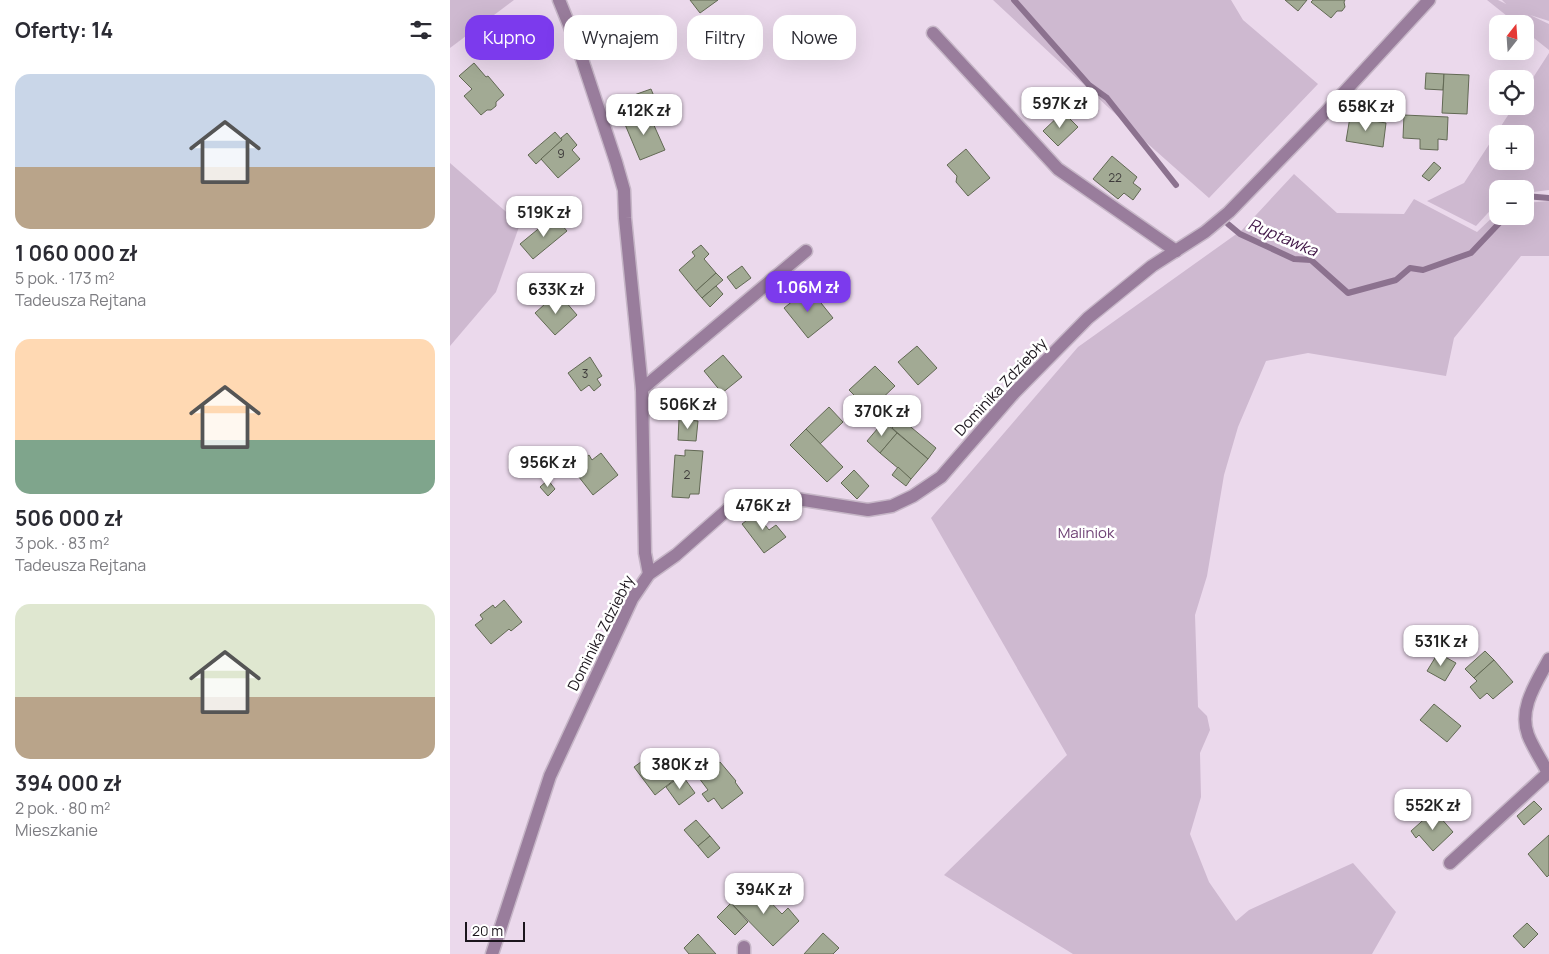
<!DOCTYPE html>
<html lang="pl">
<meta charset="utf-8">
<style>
:root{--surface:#fff;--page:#f7f7f7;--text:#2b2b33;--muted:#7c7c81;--accent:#7c3aed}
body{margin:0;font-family:Manrope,sans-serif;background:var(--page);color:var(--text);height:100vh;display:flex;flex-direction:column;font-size:19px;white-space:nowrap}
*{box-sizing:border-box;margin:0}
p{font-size:16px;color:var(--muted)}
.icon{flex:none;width:28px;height:28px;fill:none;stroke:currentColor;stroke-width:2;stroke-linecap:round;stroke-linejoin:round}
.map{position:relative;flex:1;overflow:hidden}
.drawer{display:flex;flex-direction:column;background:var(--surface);width:450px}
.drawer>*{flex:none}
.top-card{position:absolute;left:15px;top:15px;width:475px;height:45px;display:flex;gap:10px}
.needle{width:32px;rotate:17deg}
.controls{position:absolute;left:1039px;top:15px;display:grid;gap:10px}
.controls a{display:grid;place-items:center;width:45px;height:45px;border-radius:10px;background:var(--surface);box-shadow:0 5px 20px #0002;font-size:25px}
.scale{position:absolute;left:15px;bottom:12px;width:60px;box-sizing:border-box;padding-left:5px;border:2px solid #1b151c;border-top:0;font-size:14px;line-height:18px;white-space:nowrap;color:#1b151c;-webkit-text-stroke:4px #fff;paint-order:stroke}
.price{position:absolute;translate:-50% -42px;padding:0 11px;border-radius:10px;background:#fff;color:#222;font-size:16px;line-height:32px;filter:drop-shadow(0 1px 2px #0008)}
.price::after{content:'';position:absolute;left:50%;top:30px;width:15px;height:11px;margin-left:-8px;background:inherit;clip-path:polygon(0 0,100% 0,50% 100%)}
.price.active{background:var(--accent);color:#fff}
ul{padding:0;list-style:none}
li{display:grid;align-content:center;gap:10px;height:265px;padding:0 15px}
li span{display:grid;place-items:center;height:155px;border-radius:15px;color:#555}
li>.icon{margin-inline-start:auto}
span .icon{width:90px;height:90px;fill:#fffc;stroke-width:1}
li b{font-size:21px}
h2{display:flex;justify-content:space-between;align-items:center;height:60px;padding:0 15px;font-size:21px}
.chip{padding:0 18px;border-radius:15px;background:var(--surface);box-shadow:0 5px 20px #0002;font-size:18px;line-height:45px}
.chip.active{background:var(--accent);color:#fff}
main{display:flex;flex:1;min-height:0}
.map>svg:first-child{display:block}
</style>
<main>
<section class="drawer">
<h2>Oferty: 14<svg class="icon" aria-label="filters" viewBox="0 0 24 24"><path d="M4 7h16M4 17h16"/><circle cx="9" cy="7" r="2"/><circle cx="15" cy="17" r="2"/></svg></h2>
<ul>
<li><span style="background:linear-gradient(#c9d6e8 60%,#b9a48a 0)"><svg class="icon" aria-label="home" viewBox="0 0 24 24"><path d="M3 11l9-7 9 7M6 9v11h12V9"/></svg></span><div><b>1 060 000 zł</b><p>5 pok. · 173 m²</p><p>Tadeusza Rejtana</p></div></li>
<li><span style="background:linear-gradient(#ffd9b3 65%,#7fa58c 0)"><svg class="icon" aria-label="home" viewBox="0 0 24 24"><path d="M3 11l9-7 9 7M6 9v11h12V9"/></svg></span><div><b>506 000 zł</b><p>3 pok. · 83 m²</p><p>Tadeusza Rejtana</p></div></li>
<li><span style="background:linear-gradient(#dfe7d0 60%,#b9a48a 0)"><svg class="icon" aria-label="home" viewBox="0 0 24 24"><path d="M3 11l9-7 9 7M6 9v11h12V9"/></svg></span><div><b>394 000 zł</b><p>2 pok. · 80 m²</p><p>Mieszkanie</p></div></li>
</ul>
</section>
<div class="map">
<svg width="1099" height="954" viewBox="0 0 1099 954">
<rect width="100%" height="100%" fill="#ebd9ec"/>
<g fill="#ceb9d0" fill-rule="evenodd">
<polygon points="0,0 64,0 0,48"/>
<polygon points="543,0 781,0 793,20 868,84 759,198 689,136"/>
<polygon points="1037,0 1048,0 1056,4 1052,0 1099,0 1099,21 1080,15 1099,24 1099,50 1075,31 1075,24 1067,24"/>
<path d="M1099,53V190L1075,193V189H1048L1047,203L1026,226L977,201L1014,183L1064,106H1075V90ZM1048,134H1075V161H1048Z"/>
<polygon points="0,163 70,224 46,292 0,346"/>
<polygon points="844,174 887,213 954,214 964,199 1027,232 1047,213 1048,216 1075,216 1075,203 1099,201 1099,256 1071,256 1004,338 996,376 858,353 816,361 788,427 774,475 757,576 745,615 748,707 757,716 760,730 750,753 751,797 740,834 759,882 786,921 799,910 903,863 946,912 922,954 623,954 494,875 617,755 481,518 628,347 792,230"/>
</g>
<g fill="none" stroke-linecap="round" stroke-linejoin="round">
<g stroke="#8c728f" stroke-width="6">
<polyline points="564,0 639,85 657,98 726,185"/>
<polyline points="1075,196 1099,198"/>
<polyline points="778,224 790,234 844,259 861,260 898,293 946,280 960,268 973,270 1021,253 1056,216"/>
</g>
</g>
<g fill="#a2aa94" stroke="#626954">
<polygon points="240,0 268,0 250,13"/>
<polygon points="835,0 857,0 848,11"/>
<polygon points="863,0 895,0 894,2 895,7 892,11 887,11 881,18 861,2"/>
<polygon points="24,63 36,77 38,76 54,95 46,102 46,106 41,110 37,110 31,115 14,96 22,89 9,76"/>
<polygon points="976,73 994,74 993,90 975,89"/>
<polygon points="994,74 1019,75 1017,114 992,113"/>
<polygon points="201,89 208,106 191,113 184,95"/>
<polygon points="198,112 215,150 190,160 174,122"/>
<polygon points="613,112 628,127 608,146 593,131"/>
<polygon points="954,115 998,117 997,140 988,139 988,150 970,149 970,139 953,138"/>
<polygon points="900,117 936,123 933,147 896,141"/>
<polygon points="105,132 112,140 86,164 78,155"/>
<polygon points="117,133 127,145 122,150 130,159 108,178 91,159 112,140 111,138"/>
<polygon points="516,149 540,178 518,196 506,182 507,176 497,165"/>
<polygon points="662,156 687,177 683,183 691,189 683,200 674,193 668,199 643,179"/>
<polygon points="984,162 991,168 979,181 972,176"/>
<polygon points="104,216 117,231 83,259 70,244"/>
<polygon points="251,245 259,254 254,259 266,273 246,291 229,270 245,256 242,252"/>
<polygon points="292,266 301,278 286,289 277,277"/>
<polygon points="266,273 273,280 252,298 246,291"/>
<polygon points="266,286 273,294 260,307 252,298"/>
<polygon points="359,288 383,318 358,338 334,308"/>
<polygon points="105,295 113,303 115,301 127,315 105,335 85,313"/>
<polygon points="467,346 487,368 468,385 448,362"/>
<polygon points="273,355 292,377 272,393 254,371"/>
<polygon points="140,357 152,376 147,379 151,385 144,391 139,385 131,391 118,373"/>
<polygon points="425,366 445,386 423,407 417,400 413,404 399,390"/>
<polygon points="379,407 393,422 370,444 356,429"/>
<polygon points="450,418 486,448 478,459 442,428"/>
<polygon points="229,419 248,421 246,441 228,440"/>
<polygon points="434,421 447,433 430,453 417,441"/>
<polygon points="356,429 393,467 377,482 340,445"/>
<polygon points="447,433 478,459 461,479 430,453"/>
<polygon points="103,449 109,457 95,468 88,460"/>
<polygon points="235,450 253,451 249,494 240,494 239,498 222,497 225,455 235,456"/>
<polygon points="151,453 168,475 143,495 125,472 136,465 132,460 139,455 142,460"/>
<polygon points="448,467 461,479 456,486 442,475"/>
<polygon points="404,470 419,486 407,499 391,483"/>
<polygon points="98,480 105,489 98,496 90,487"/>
<polygon points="313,508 319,516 312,521 319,530 326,525 336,537 314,553 292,524"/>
<polygon points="54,600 72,622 61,631 59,629 41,644 25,625 33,619 30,615 43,605 45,608"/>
<polygon points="1035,651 1044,660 1024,678 1015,669"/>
<polygon points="988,653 1006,663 995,681 977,671"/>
<polygon points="1044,660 1063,682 1043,699 1037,693 1030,699 1020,687 1027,681 1024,678"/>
<polygon points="984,704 1011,726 997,742 970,720"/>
<polygon points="209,749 229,776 205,795 184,767"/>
<polygon points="270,762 286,781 285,782 293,793 272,809 264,798 258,802 252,794 258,790 249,778"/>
<polygon points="232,775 245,793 229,805 216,787"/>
<polygon points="1084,801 1092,809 1074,825 1067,816"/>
<polygon points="980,814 985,819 989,816 1003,832 983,851 969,835 966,838 961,831"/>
<polygon points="246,820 260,836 248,846 234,830"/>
<polygon points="1099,835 1099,875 1097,877 1078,854"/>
<polygon points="260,836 270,848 258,858 248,846"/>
<polygon points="302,883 332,914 338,908 349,921 323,946 281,903"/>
<polygon points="281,903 298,922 285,935 267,917"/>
<polygon points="1077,923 1088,934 1074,948 1063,936"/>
<polygon points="373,933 389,948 383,954 354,954"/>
<polygon points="248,934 266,954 239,954 234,948"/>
</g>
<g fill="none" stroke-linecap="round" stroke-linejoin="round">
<defs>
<g id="minor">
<polyline points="109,0 128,47 166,162 174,190 175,218 192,389 195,553 199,574"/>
<polyline points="483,33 608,169 726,251"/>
<polyline points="192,389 356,251"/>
<path d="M1098,773C1092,761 1083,748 1078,735C1068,708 1087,682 1099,659"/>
<polyline points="1000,863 1098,773 1099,774"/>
<polyline points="42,954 100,776 182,599 199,574 226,555 277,510 298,497 334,497 418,510 442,506 463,496 491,477 564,393 638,318 702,266 755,232 779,212 874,114 979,0"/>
<polyline points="294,954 294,947"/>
</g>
</defs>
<use href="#minor" stroke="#c6b6c7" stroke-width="15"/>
<use href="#minor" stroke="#997d9c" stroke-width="12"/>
</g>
<g text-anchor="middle" stroke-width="5" stroke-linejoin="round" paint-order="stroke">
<g font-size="12" fill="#3d3a3a">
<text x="111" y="158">9</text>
<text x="665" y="182">22</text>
<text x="135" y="378">3</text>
<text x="237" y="479">2</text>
</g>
<g font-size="15" fill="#1b151c" stroke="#fff">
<text transform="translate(551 387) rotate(-47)" y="5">Dominika Zdziebły</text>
<text transform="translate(151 633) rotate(-63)" y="5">Dominika Zdziebły</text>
</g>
<g font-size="15" fill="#6e4174" stroke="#fff">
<text x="636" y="538">Maliniok</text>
</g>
<g font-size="16" font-style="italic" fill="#401646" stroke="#fff">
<text transform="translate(833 237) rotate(23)" y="6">Ruptawka</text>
</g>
</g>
</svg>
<div class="controls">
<a><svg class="needle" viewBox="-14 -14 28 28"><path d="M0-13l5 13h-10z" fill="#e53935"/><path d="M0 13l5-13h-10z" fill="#7c7c81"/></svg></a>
<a><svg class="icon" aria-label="locate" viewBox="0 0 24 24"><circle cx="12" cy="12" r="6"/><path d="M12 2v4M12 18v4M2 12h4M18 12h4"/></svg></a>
<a>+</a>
<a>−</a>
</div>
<div class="scale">20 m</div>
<b class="price" style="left:610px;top:129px">597K zł</b>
<b class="price" style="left:916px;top:132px">658K zł</b>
<b class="price" style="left:194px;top:136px">412K zł</b>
<b class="price" style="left:94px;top:238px">519K zł</b>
<b class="price active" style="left:358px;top:313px">1.06M zł</b>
<b class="price" style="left:106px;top:315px">633K zł</b>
<b class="price" style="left:238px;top:430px">506K zł</b>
<b class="price" style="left:432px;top:437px">370K zł</b>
<b class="price" style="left:98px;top:488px">956K zł</b>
<b class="price" style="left:313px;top:531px">476K zł</b>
<b class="price" style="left:991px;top:667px">531K zł</b>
<b class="price" style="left:230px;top:790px">380K zł</b>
<b class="price" style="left:983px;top:831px">552K zł</b>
<b class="price" style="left:314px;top:915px">394K zł</b>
<div class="top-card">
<a class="chip active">Kupno</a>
<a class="chip">Wynajem</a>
<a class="chip">Filtry</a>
<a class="chip">Nowe</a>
</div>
</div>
</main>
